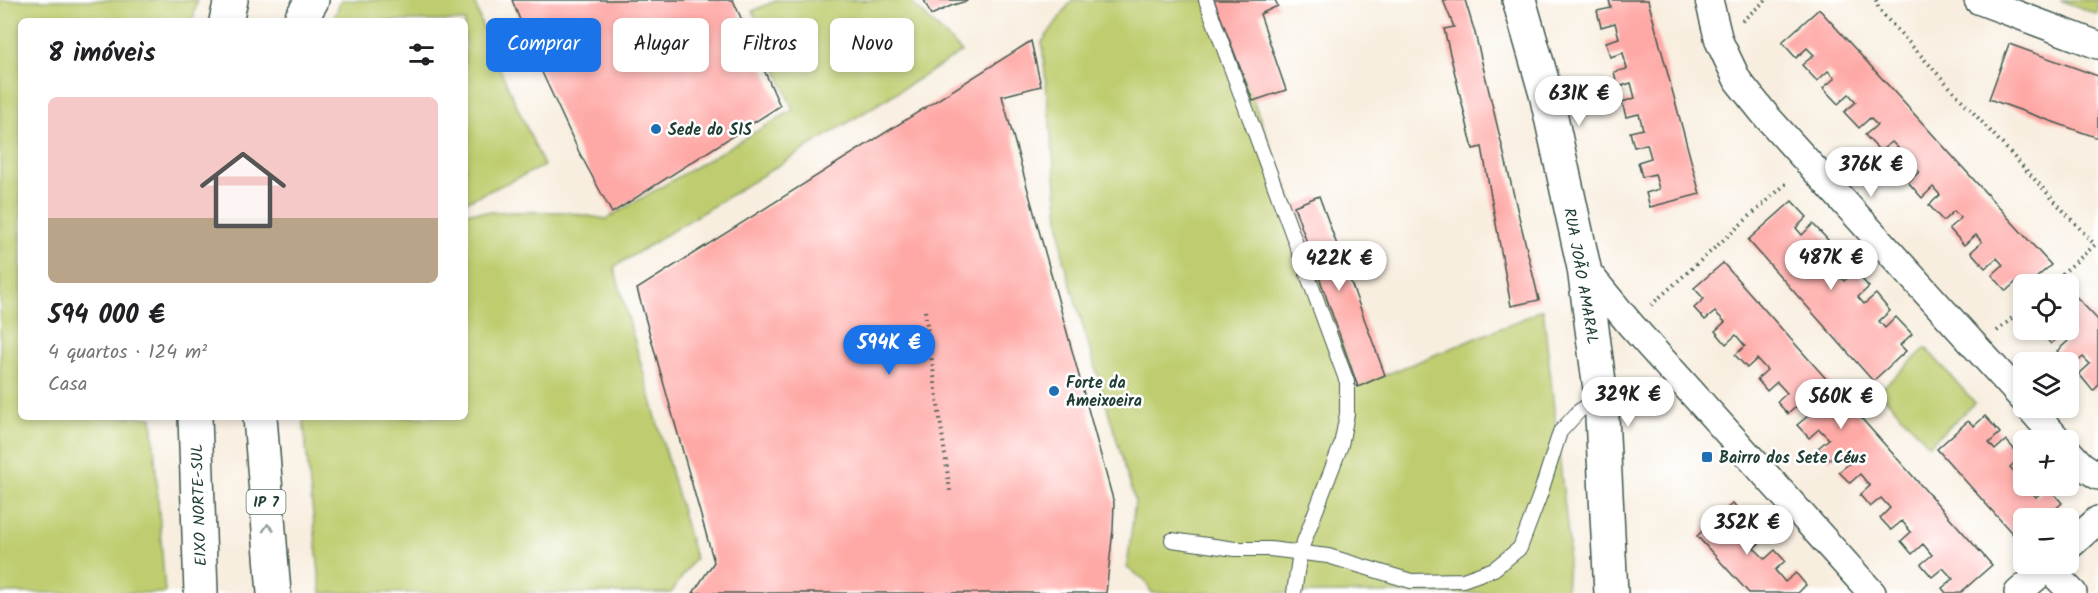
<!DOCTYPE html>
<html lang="pt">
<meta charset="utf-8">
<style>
:root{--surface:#fff;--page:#f2f2f2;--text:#202124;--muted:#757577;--line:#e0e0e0;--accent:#1a73e8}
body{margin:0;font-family:Kalam,sans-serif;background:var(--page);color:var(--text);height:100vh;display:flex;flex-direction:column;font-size:22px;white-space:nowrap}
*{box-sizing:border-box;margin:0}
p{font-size:20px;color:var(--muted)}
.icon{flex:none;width:33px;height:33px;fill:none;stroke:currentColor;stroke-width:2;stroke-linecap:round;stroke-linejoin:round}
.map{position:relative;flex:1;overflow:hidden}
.sheet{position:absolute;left:18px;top:18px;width:450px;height:402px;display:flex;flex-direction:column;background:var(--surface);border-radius:9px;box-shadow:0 3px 9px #0003}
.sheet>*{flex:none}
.banner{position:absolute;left:486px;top:18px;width:570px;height:54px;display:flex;gap:12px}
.controls{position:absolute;left:2013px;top:274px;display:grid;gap:12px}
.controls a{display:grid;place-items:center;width:66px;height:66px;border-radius:9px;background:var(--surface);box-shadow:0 3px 9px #0003;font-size:30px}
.price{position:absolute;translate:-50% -51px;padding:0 14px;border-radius:21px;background:#fff;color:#222;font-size:20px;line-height:39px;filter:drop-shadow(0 2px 3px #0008)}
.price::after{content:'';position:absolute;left:50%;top:36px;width:18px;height:14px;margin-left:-9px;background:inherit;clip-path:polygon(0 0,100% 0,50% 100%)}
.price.current{background:var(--accent);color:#fff}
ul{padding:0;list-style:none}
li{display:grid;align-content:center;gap:12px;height:318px;padding:0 30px}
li+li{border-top:2px solid var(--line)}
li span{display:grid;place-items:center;height:186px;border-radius:9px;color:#555}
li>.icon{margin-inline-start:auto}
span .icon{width:108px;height:108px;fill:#fffc;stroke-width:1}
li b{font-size:26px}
h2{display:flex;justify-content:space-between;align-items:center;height:72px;padding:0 30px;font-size:26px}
.chip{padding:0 21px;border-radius:9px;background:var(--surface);box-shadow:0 3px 9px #0003;font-size:21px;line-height:54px}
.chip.current{background:var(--accent);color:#fff}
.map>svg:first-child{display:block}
</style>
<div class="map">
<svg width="2098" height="593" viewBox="0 0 2098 593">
<rect width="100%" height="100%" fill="#fff"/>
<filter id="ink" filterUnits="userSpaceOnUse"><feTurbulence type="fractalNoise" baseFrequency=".0167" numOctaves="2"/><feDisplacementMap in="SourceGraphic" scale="12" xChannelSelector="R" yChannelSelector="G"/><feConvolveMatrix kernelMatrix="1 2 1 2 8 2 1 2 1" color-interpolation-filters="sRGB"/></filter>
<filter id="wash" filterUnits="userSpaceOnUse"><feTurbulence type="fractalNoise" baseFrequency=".008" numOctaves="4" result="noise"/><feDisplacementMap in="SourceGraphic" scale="24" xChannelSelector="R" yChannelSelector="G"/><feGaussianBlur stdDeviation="1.35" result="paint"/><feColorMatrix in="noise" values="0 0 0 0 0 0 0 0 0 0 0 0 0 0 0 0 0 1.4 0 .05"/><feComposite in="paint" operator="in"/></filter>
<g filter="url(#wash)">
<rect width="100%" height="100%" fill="#f8eedf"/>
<g fill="#bfcd6f" stroke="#6f8552" stroke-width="1.5">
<polygon points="0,0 197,0 193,21 21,21 21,417 152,417 165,593 0,593"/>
<polygon points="341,0 474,0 486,38 544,166 465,202 465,21 333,21"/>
<polygon points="777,0 909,0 962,52 614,267 695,558 671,593 321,593 303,417 465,417 465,212 565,212 606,219 793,110 753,11"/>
<polygon points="1072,0 1214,0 1294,206 1358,386 1516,322 1543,309 1569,544 1566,593 1152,593 1145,580 1127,568 1135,501 1063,259 1042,42"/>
<polygon points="2060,0 2098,0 2098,15"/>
<polygon points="1926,348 1975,403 1929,445 1879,391"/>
</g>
<g id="blocks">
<g fill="#fea9a6">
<polygon points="512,0 733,0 780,106 612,213 579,152 534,55"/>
<polygon points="924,0 967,0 967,1 953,5 931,15"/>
<polygon points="1214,0 1275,0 1278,6 1260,14 1286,90 1253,101"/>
<polygon points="1443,0 1465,0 1475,33 1539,300 1511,306 1482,147 1473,149 1444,29 1454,27"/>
<polygon points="1609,0 1648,0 1700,194 1650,207 1646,193 1659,189 1655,174 1642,177 1638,162 1651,158 1647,144 1634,147 1630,132 1643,129 1639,114 1626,117 1622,102 1635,98 1631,83 1618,87 1614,72 1627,69 1623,53 1610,57 1606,42 1619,38 1615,23 1601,27 1597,11 1611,8"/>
<polygon points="1819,9 2051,265 2028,285 2024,285 2024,288 2017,281 2006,291 1992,275 2003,265 1997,258 1985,268 1971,252 1982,242 1976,235 1964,245 1949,228 1961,218 1954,211 1943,221 1929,205 1940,195 1933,187 1922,198 1908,182 1919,172 1912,165 1901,174 1887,159 1899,149 1892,142 1880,151 1865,135 1877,125 1870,118 1859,128 1844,112 1856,102 1849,94 1838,104 1823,88 1835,78 1828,71 1817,81 1802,65 1814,55 1807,48 1796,58 1782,42"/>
<polygon points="1031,41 1041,86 1002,96 1114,503 1113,530 1106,593 693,593 714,562 637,289"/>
<polygon points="2009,44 2098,76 2098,138 1989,99"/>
<polygon points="1319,196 1385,375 1358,387 1294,206"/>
<polygon points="1792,201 1807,217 1796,228 1802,235 1813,224 1828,240 1816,250 1823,258 1834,248 1849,264 1837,273 1844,281 1855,271 1869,287 1858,297 1864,304 1876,294 1890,311 1879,321 1885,328 1896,317 1912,334 1900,345 1906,351 1873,381 1748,240"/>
<polygon points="1723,263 1992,565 1960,593 1946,593 1942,588 1953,579 1943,568 1932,577 1921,564 1932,555 1923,544 1912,554 1901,541 1911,532 1902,521 1891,530 1880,518 1890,508 1881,498 1870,507 1860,495 1870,486 1860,474 1850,483 1839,472 1850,463 1839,451 1829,460 1818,448 1829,439 1819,429 1809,438 1797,425 1808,416 1798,405 1788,414 1777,402 1787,393 1777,382 1767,391 1757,379 1767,370 1757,359 1747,368 1735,355 1745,346 1736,335 1726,344 1715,331 1725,322 1715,312 1705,320 1694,308 1704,299 1694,288"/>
<polygon points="2068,288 2098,320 2098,386 2093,391 2079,374 2090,364 2083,357 2072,367 2057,351 2068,341 2062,334 2051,344 2038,330 2068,330"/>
<polygon points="1985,416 2000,433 1989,443 1995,450 2006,440 2021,457 2010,467 2016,474 2024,467 2024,486 2035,486 2030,490 2036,497 2048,487 2062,503 2044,519 2024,519 2024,537 2019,541 1937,449 1968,421 1974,426"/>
<polygon points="1733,503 1743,515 1733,524 1744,536 1754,526 1764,539 1754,548 1765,559 1775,550 1785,561 1775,570 1785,582 1796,573 1806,585 1798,593 1749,593 1697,536"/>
</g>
</g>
</g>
<g filter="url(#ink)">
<use href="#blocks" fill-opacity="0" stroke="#40584e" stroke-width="1.5"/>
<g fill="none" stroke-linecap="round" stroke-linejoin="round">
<defs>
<g id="service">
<polyline points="1206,0 1347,382 1347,414 1341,445 1300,552 1294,593"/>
<polyline points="1172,540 1235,549 1270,549 1328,556 1411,581 1463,580 1494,569 1520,548 1540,495 1560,432 1579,411 1599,398"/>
</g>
<g id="minor">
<polyline points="1709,0 1719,41 1738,81 1767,117 2024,400"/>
<polyline points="1978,0 2098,45"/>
<polyline points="1584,268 1630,324 1872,593"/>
<polyline points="2030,408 2059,441"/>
<polyline points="2068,451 2081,465 2098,476"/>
<polyline points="2068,547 2098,520"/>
<polyline points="2047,567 2073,593"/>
<polyline points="2018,593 2051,564"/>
</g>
<polyline id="tertiary" points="1519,0 1546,94 1584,268 1601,397 1611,593"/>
<g id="trunk">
<polyline points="226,21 231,0"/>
<polyline points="300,21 312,0"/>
<polyline points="195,417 201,593"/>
<polyline points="260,417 274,593"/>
</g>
</defs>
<use href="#service" stroke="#40584e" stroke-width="16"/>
<use href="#minor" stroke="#40584e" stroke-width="30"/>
<use href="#tertiary" stroke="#40584e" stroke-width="36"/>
<use href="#trunk" stroke="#40584e" stroke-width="36"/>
<g stroke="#40584e" stroke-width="4" stroke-dasharray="1.5 4.5" stroke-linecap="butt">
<polyline points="1876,0 1879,10 2095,245 2049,285"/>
<polyline points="1742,21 1766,0"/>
<polyline points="1651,305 1788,182"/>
<polyline points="925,311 950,491"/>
<polyline points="1997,331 2024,308"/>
</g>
<use href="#service" stroke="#fff" stroke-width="14"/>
<use href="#minor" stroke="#fff" stroke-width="27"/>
<use href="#tertiary" stroke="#fff" stroke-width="33"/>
<use href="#trunk" stroke="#fff" stroke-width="33"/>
</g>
<defs><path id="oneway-chevron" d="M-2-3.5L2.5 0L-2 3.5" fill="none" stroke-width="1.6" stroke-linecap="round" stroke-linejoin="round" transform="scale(1.5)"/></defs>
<use stroke="#8f9e9a" href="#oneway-chevron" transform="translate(268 528) rotate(-94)"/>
</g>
<g fill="#1f6fb2" stroke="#fff" stroke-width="2">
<circle cx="656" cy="129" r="6"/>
<circle cx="1054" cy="391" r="6"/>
<rect x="1701" y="451" width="12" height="12" rx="3"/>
</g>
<g text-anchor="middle" stroke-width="5" stroke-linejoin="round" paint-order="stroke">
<rect fill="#fff" stroke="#627771" stroke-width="1.5" x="246.5" y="490" width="39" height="24" rx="4.5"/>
<g font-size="15" font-weight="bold" fill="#1f3d34">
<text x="266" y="507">IP 7</text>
</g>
<g font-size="16" font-weight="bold" fill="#1f3d34" stroke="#fff" text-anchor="start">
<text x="668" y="135">Sede do SIS</text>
<text x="1066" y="388">Forte da<tspan x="1066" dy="18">Ameixoeira</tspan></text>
<text x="1719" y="463">Bairro dos Sete Céus</text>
</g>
<g font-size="16" fill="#1f3d34" stroke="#fff">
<text transform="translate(1582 276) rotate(80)" y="6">RUA JOÃO AMARAL</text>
<text transform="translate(198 505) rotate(-92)" y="6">EIXO NORTE-SUL</text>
</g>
</g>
</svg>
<div class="controls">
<a><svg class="icon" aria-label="locate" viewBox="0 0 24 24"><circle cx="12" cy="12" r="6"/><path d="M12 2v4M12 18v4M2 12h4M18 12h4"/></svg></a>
<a><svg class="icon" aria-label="layers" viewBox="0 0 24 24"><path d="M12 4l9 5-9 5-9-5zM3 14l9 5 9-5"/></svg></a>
<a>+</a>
<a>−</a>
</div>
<b class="price" style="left:1579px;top:127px">631K €</b>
<b class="price" style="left:1871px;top:198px">376K €</b>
<b class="price" style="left:1831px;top:291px">487K €</b>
<b class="price" style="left:1339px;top:292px">422K €</b>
<b class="price current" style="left:889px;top:376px">594K €</b>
<b class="price" style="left:1628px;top:428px">329K €</b>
<b class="price" style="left:1841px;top:430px">560K €</b>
<b class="price" style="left:1747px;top:556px">352K €</b>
<div class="banner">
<a class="chip current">Comprar</a>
<a class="chip">Alugar</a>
<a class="chip">Filtros</a>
<a class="chip">Novo</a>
</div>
<section class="sheet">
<h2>8 imóveis<svg class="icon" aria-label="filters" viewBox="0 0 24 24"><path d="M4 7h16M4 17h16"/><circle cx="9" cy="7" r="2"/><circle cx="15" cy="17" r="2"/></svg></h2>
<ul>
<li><span style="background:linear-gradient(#f6c9c9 65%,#b9a48a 0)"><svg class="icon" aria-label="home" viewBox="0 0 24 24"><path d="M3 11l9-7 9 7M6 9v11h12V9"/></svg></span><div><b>594 000 €</b><p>4 quartos · 124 m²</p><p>Casa</p></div></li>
</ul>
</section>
</div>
